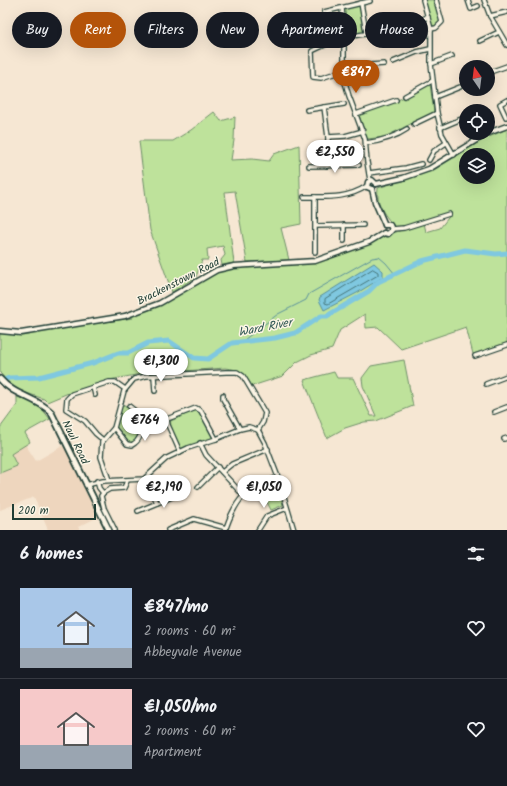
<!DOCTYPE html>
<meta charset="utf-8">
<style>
:root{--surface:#171b24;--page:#242831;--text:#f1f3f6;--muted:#9ea1a6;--line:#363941;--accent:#b45309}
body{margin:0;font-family:Kalam,sans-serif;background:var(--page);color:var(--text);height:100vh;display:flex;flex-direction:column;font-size:15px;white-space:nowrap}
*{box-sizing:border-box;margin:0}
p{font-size:13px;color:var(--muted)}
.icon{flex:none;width:22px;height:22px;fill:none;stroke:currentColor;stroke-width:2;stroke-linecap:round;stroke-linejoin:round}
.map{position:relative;height:530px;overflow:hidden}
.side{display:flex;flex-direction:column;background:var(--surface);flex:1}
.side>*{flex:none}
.top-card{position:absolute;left:12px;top:12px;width:483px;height:36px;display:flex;gap:8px}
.needle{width:26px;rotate:346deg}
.fabs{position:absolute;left:459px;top:60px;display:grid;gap:8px}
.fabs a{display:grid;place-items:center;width:36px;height:36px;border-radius:50%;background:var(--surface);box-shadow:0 4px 16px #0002;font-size:20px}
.scale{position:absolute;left:12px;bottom:10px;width:84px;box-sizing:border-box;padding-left:4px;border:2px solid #1f3d34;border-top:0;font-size:11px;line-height:14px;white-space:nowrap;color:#1f3d34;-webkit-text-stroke:3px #fcf5e5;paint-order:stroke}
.price{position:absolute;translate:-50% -34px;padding:0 9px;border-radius:14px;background:#fff;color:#222;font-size:13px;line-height:26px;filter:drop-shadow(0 1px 2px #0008)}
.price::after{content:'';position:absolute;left:50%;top:24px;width:12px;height:9px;margin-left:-6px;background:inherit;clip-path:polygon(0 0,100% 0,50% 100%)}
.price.on{background:var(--accent);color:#fff}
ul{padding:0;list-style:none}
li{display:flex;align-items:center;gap:12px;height:100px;padding:0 20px}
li+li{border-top:1px solid var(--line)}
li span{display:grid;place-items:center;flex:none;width:112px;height:80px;border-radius:0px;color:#555}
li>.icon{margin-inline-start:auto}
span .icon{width:48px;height:48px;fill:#fffc;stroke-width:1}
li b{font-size:17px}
h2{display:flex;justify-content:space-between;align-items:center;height:48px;padding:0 20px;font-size:17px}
.chip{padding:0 14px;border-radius:18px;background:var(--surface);box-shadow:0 4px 16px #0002;font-size:14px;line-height:36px}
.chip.on{background:var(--accent);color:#fff}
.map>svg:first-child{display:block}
</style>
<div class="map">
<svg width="507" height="530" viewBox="0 0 507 530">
<rect width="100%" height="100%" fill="#f6e7d3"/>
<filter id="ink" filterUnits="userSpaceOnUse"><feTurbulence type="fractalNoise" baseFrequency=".025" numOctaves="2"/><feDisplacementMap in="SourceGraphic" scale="8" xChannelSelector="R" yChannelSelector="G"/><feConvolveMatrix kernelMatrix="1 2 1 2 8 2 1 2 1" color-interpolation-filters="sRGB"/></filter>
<g filter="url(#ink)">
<polygon fill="#eed6be" points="25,444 36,461 64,445 98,517 78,527 80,530 48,530 34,497 0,510 0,473 17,466 11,454"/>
<g fill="#bee29b" stroke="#6e9068" fill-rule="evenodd">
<polygon points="425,0 435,0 441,22 437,26 432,26 431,23"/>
<polygon points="359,5 366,32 356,35 353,32 347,34 343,9"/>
<polygon points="430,84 434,112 385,137 367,139 359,115 400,99"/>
<polygon points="214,112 221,121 235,117 234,140 231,160 252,159 269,161 274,154 299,145 301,224 281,228 289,260 247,262 235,191 225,192 234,263 222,265 221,260 225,255 223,246 207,249 208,260 202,260 196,277 172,292 150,230 139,141 173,141 191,130"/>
<path d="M507,129V343L473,354L466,327L401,349L378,327L366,328L365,314L340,330L332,349L311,355L297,362L283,376L252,386C244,372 241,370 225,368L141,374L109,380L66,394L47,402L44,399L15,389L0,373V333L21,334L133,318L125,316L158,303L225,267L307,262L414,226L396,228C385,216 376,205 378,188L434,170L482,140ZM466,155H488V177H466ZM452,213L440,228L426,232L424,223Z"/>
<polygon points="404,360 413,406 376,421 364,422 345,428 327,438 304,380 334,372 337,378 353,378 371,416 376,416 363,386 362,378 371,366"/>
<polygon points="17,397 39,405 50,419 25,433 30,442 11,454 17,466 0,473 0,428 17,405"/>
<path d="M121,405H125L127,408L130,407C139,420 143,430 133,443L128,442L116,428Z"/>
<polygon points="196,410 200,413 213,438 181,449 168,422"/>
<polygon points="277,481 283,505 271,510 260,488"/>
</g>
<polygon fill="#7fc8e0" stroke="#59909b" points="374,263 383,271 383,277 357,293 324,310 319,300 320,297"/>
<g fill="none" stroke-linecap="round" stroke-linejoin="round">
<polygon stroke="#457579" stroke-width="1" points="373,269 378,272 378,275 328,304 325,303 325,299"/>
<polyline stroke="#59909b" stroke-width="1" points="240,343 278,314 306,300 309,294 372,258 379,257 386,263 395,274"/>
<polyline stroke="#7fc8e0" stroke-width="5" points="0,381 9,378 39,377 93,363 118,353 128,353 148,343 169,341 194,358 208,359 232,343 275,338 295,333 321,316 327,316 369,291 378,282 422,261 465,250 496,254 507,253"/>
<defs>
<g id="minor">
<polyline points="423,0 431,29 431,64 437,113 442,134 454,155"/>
<polyline points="468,0 471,9 478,6"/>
<polyline points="484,0 490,16 507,45"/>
<polyline points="342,8 344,32 344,79 349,96 365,139 367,162 370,180"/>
<polyline points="324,12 370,1"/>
<polyline points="490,16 507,12"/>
<polyline points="396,28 428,17"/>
<polyline points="431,29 436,28 442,22 436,0"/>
<polyline points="352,36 365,34 366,32 361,3"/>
<polyline points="480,41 499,32"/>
<polyline points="393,62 417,52 430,49"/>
<polyline points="431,64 452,56"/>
<polyline points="344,67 384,64"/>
<polyline points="490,72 507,66"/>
<polyline points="336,73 321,78 313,77 312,51 329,43 344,43"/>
<polyline points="405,96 432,81"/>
<polyline points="435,97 460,87"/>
<polyline points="324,107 328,137 327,166"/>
<polyline points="307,110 344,104"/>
<polyline points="356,114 396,100"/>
<polyline points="506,117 500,104 507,100"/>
<polyline points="414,124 437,113"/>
<polyline points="440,128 466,117"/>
<polyline points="328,137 345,136 363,131"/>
<path d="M366,143C381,141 394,138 407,129"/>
<polyline points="429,160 434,151 446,143"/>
<polyline points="309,166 359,165"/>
<polyline points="369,173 406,168 421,164"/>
<path d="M304,197C327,197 347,199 367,186"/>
<polyline points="315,197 315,252"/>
<polyline points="316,226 363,225"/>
<polyline points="392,229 404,228 449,214"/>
<polyline points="344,241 344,225"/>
<polyline points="475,356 507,345"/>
<polyline points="154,376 155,391"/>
<polyline points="486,384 507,376"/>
<polyline points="93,387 95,395"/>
<polyline points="223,395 223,399 240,429"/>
<polyline points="494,412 507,407"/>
<path d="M114,428L127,444L132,445C147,437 142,414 129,406"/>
<polyline points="504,439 507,438"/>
<polyline points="103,440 96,434 85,421 66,409 67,399 72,394 109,382 115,382 125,389"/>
<polyline points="200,443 206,455 243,495"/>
<polyline points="180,452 168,425 167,419 196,408 201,411 216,439"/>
<polyline points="222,472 232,464 268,449"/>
<polyline points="278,477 294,530"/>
<polyline points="147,478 157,503"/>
<polyline points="109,480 101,457 102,442 114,428 124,391 134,379 146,376 226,372 237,372 243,376 265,413 263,422 258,430"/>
<polyline points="97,481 99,488 103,493"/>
<polyline points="86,485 103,481 144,479 167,458 188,448 216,439 240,429 249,427 258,430"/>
<polyline points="198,487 218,467"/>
<polyline points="103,493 101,496 104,508 115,530"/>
<polyline points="103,493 110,489 124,488 127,481"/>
<polyline points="138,511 179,494 181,491"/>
<path d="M168,530L194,519L226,528C238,494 246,491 278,477L265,443L258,430"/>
<polyline points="258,530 267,516 287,508"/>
</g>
<g id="tertiary">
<polyline points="488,133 507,126"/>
<polyline points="376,184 403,178 429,169 488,133"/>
<polyline points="372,189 375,202 385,225"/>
<polyline points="372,189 367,187 368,182 372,180 376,184"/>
<polyline points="384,233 388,234 392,230 390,225 385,225"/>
<polyline points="0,331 21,333 125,316 160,303 217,270 234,266 315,261 369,242 384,233"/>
</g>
<path id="secondary" d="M0,379C14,396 36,397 51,412L109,530"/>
</defs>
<use href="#minor" stroke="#1f3d34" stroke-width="6"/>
<use href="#tertiary" stroke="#1f3d34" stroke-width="7"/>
<use href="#secondary" stroke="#1f3d34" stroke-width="8"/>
<use href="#minor" stroke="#fcf5e5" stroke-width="3.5"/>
<use href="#tertiary" stroke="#fcf5e5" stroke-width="4"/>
<use href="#secondary" stroke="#fcf5e5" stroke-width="4.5"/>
</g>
</g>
<g text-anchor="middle" stroke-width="3" stroke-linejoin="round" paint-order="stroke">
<g font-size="11" fill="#1f3d34" stroke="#fcf5e5">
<text transform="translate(178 281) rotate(-27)" y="4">Brackenstown Road</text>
<text transform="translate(76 442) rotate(64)" y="4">Naul Road</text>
</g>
<g font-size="12" font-style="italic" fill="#325956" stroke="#fcf5e5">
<text transform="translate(265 327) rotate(-11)" y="4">Ward River</text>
</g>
</g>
</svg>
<div class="fabs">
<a><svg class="needle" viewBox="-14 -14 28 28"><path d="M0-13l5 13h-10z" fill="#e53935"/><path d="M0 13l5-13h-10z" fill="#9ea1a6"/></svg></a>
<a><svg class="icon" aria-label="locate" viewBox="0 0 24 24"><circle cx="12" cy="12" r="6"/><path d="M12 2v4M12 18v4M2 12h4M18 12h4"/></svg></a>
<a><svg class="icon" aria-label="layers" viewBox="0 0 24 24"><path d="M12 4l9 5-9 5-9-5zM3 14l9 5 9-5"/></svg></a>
</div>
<div class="scale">200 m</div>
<b class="price on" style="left:356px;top:94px">€847</b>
<b class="price" style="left:335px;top:174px">€2,550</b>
<b class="price" style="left:161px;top:383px">€1,300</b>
<b class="price" style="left:145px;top:442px">€764</b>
<b class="price" style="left:164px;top:509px">€2,190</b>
<b class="price" style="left:264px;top:509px">€1,050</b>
<div class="top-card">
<a class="chip">Buy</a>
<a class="chip on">Rent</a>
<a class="chip">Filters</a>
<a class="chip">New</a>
<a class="chip">Apartment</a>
<a class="chip">House</a>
</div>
</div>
<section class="side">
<h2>6 homes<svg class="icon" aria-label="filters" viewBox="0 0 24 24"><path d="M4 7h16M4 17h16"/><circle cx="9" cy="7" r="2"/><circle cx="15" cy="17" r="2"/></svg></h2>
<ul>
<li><span style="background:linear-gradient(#a9c7e8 75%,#9aa5b1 0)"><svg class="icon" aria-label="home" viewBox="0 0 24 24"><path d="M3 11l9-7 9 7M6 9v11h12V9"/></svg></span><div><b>€847/mo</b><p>2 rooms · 60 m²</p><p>Abbeyvale Avenue</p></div><svg class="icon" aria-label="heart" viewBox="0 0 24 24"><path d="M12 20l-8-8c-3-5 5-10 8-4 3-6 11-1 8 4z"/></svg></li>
<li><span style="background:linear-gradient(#f6c9c9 70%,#9aa5b1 0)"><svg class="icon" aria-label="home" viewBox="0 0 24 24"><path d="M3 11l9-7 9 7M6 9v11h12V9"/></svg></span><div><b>€1,050/mo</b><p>2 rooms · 60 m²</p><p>Apartment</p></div><svg class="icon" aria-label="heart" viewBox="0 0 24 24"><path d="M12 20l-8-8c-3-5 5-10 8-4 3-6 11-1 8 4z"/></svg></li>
</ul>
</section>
